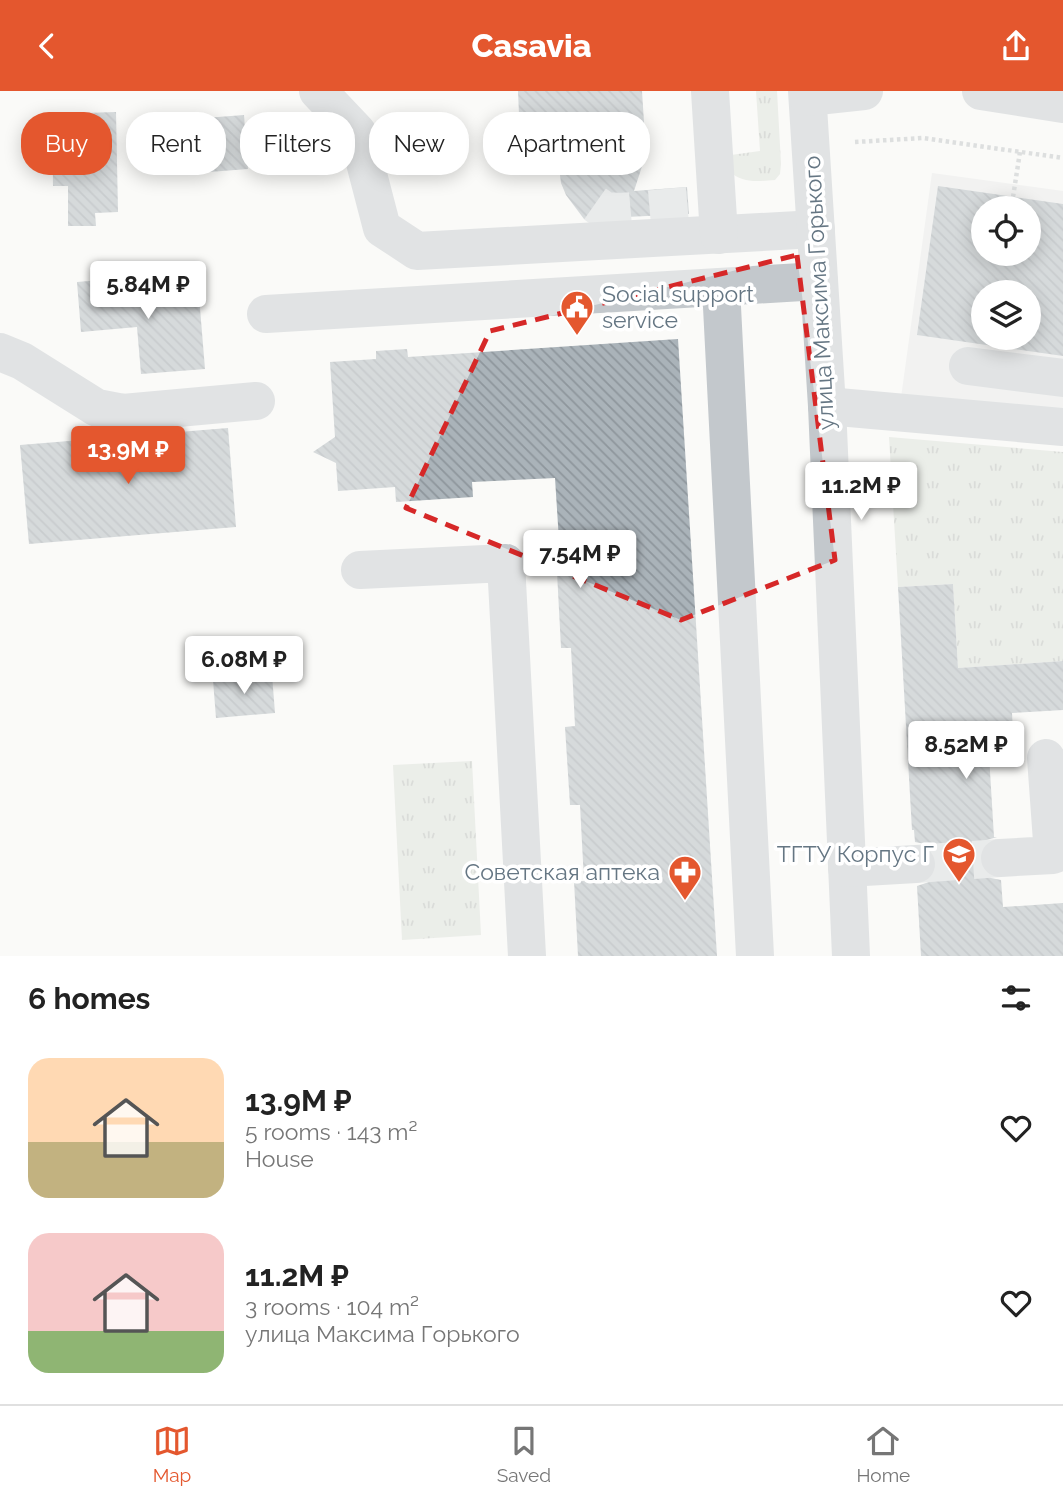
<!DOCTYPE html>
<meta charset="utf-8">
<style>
:root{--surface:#fff;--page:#f2f2f2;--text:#222;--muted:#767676;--line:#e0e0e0;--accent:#e4572e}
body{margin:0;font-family:Raleway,sans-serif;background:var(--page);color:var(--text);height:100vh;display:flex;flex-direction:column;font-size:26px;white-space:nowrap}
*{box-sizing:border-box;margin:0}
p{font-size:23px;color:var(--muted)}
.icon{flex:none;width:38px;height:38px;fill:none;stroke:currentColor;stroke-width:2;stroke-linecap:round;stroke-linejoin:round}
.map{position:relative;height:865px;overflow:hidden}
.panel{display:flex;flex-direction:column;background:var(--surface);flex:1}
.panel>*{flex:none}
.banner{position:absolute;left:21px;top:21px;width:700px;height:63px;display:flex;gap:14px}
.tools{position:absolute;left:971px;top:105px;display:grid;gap:14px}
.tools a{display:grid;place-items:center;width:70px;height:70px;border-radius:50%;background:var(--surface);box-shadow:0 4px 18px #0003;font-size:35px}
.price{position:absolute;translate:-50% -60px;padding:0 16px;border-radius:7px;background:#fff;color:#222;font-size:23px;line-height:46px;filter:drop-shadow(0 2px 4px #0008)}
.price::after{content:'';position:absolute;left:50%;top:42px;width:21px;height:16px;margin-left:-10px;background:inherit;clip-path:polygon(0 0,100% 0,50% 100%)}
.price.on{background:var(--accent);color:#fff}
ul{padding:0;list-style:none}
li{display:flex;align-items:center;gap:21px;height:175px;padding:0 28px}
li span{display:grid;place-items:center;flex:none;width:196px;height:140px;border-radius:21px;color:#555}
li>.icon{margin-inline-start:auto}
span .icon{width:84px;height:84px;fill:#fffc;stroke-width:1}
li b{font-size:30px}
h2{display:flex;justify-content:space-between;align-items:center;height:84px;padding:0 28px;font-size:30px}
.pill{padding:0 24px;border-radius:28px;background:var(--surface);box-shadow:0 4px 18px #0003;font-size:24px;line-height:63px}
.pill.on{background:var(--accent);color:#fff}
header{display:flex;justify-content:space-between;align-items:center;height:91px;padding:0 28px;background:var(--accent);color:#fff;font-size:32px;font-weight:800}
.menu{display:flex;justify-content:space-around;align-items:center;height:98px;border-top:2px solid var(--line);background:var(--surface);font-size:19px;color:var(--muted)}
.menu a{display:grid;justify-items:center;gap:4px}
.menu .on{color:var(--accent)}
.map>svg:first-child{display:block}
</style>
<header><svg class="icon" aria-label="back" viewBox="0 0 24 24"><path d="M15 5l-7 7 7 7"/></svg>Casavia<svg class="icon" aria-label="share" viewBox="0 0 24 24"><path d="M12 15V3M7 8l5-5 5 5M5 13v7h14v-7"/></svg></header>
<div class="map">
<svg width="1063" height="865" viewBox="0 0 1063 865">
<defs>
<pattern id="grass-tufts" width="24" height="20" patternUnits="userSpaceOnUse" patternTransform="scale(1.75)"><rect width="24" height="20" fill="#dadfd7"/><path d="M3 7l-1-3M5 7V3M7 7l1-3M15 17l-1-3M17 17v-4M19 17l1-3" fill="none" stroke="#b4b9b4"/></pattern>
<pattern id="building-back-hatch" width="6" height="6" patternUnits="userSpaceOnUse" patternTransform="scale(1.75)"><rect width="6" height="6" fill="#aab3b9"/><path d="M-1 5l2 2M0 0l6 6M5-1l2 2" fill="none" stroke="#8e969c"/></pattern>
</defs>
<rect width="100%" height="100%" fill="#fafaf8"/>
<path fill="#e8e9e9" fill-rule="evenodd" d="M932,82L1063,100V328L900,314ZM984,117H1029V163H984ZM984,201H1029V247H984Z"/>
<g fill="url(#grass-tufts)">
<path d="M756,0H777L781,73L780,83L775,89C758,90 743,93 729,80L731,64L760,60Z"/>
<polygon points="889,346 1063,361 1063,570 958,577 953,493 898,496"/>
<polygon points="472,670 481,844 402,849 393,674"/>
</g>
<g fill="url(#building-back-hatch)" fill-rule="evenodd">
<polygon points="518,0 642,0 646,63 634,100 687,96 689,123 584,128 566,104 561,92 558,68 521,70"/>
<polygon points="116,21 118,121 95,122 96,135 68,135 68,95 53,95 52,23"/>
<polygon points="244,24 248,78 209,81 205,27"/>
<path d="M938,95L1063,113V265L917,244ZM984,117H1029V163H984ZM984,201H1029V247H984Z"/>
<polygon points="137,186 138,198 198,193 205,278 141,283 137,236 81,241 77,191"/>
<polygon points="678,248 717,865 578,865 574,790 584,790 580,714 570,714 565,636 575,635 571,557 561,557 557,481 561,481 555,387 472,391 473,406 396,411 395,396 338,400 336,372 313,361 335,346 330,271 376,268 376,260 407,258 408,266"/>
<polygon points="228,337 236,436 29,453 20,354"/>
<polygon points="953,493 958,577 1063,570 1063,619 1012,622 1014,662 989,664 994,746 997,746 987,749 981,757 978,768 982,780 991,787 1001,789 1003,816 1063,812 1063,865 921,865 917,795 929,791 936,782 938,772 934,760 925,753 915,751 914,739 912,739 898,496"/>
<polygon points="272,584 275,622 216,627 213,589"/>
</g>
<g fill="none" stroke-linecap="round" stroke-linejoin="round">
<g stroke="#d5d9db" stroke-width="38" stroke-dasharray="38 19" stroke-linecap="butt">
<polyline points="595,113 605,120 620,121 688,115"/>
<polyline points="916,773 1000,767"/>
</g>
<g stroke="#bbbfc2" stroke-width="4.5" stroke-dasharray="3.5 3.5" stroke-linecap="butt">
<polyline points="855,51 923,47 1063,67"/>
<polyline points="1013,106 1020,61"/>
</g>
<g stroke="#c3c8cc" stroke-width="38">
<polyline points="318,0 357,41 382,137 417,160 816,138"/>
<polyline points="710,0 719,144"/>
<polyline points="807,0 827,315 851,865"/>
<polyline points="981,0 1063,13"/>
<polyline points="808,6 864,0"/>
<polyline points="721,196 755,865"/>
<polyline points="266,223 819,190"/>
<polyline points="0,261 22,270 97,317 123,322 256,310"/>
<polyline points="968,275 1063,287"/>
<polyline points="827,315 1063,336"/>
<polyline points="360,479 506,472 527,865"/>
<polyline points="1000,767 1053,764 1046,667"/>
<polyline points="847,777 916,773"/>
</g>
</g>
<path d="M0 0H1063V865H0ZM797,164L835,469L681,529L406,417L490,240Z" fill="#fafaf8" fill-opacity=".55" fill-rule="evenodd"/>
<path fill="none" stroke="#d62828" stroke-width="5" stroke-dasharray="14 9" stroke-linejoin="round" d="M797,164L835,469L681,529L406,417L490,240Z"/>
<defs>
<symbol id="civic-pin" viewBox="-11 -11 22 30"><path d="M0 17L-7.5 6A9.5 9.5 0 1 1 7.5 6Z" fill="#e4572e" stroke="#fff"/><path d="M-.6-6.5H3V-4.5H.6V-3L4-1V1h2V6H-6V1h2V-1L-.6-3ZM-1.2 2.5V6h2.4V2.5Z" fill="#fff"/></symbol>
<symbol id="university-pin" viewBox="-11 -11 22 30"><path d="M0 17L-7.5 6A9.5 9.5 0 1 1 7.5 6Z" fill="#e4572e" stroke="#fff"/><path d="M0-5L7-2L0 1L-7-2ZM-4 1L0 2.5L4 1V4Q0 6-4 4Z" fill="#fff"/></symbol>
<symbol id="pharmacy-pin" viewBox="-11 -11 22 30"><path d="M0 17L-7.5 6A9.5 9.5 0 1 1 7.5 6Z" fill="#e4572e" stroke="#fff"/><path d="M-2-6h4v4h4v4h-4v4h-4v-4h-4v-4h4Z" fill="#fff"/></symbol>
</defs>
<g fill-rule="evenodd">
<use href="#civic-pin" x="558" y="197" width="38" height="52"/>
<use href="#university-pin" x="940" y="744" width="38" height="52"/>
<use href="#pharmacy-pin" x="666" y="762" width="38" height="52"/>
</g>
<g text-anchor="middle" stroke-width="7" stroke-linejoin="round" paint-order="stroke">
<g font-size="23" fill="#657683" stroke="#fff">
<text transform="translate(819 202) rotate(-93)" y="8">улица Максима Горького</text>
</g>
<g font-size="23" fill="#657683" stroke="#fff" text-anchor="end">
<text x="602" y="211" text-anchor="start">Social support<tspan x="602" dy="26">service</tspan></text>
<text x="934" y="771">ТГТУ Корпус Г</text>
<text x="660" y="789">Советская аптека</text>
</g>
</g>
</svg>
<div class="tools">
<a><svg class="icon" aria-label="locate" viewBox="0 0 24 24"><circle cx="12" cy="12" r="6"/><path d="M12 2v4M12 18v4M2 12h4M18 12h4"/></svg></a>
<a><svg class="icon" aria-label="layers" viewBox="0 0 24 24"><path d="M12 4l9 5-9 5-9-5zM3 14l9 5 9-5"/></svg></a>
</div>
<b class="price" style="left:148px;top:230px">5.84M ₽</b>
<b class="price on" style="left:128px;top:395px">13.9M ₽</b>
<b class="price" style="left:861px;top:431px">11.2M ₽</b>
<b class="price" style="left:580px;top:499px">7.54M ₽</b>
<b class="price" style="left:244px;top:605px">6.08M ₽</b>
<b class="price" style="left:966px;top:690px">8.52M ₽</b>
<div class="banner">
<a class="pill on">Buy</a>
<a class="pill">Rent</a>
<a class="pill">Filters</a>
<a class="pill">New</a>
<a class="pill">Apartment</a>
</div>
</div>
<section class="panel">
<h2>6 homes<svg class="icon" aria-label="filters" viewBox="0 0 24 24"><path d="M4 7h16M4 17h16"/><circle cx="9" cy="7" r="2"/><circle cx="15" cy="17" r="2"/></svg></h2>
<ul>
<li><span style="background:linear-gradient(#ffd9b3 60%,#c2b280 0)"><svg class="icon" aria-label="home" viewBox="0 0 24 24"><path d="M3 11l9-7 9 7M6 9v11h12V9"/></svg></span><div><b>13.9M ₽</b><p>5 rooms · 143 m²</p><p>House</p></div><svg class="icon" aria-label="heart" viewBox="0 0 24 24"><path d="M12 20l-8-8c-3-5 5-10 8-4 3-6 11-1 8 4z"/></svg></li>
<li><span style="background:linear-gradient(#f6c9c9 70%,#8fb573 0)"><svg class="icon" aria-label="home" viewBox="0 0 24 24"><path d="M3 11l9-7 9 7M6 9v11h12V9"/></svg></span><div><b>11.2M ₽</b><p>3 rooms · 104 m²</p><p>улица Максима Горького</p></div><svg class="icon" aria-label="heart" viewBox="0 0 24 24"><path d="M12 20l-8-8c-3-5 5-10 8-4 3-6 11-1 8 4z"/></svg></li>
</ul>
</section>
<nav class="menu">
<a class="on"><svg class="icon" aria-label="map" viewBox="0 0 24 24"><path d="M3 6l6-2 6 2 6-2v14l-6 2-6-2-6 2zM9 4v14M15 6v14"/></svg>Map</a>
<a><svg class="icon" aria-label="saved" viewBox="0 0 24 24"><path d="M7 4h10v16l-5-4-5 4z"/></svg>Saved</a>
<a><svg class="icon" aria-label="home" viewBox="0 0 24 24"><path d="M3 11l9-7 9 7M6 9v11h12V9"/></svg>Home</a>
</nav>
